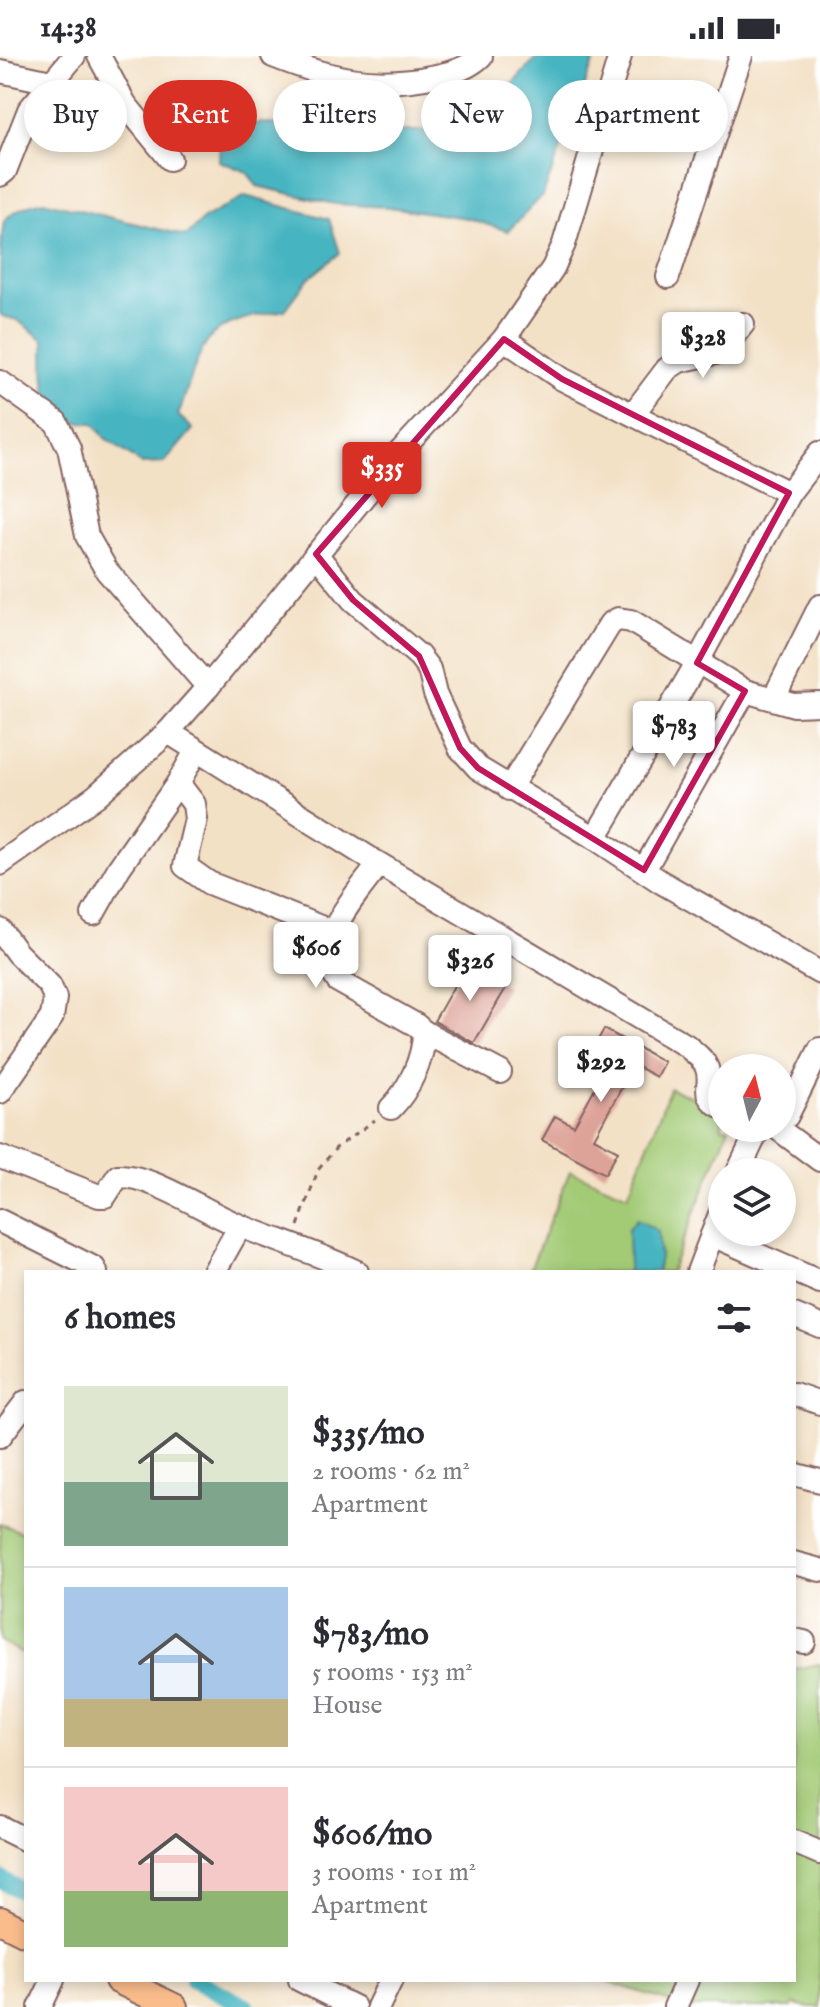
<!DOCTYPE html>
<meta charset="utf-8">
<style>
:root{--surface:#fff;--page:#f2f2f3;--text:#2b2b33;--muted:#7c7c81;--line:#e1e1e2;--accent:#d93025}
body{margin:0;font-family:"IM FELL English",serif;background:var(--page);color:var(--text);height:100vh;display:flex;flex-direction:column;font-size:30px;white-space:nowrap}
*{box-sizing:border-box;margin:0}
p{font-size:26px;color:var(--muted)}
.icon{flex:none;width:44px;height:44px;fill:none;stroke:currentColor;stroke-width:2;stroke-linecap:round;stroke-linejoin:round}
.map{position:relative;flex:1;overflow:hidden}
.panel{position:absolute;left:24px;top:1214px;width:772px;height:712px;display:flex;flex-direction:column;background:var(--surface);border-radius:0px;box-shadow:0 4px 12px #0003}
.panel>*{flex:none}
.top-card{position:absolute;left:24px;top:24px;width:772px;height:72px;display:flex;gap:16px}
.needle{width:52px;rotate:7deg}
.buttons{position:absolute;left:708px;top:998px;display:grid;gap:16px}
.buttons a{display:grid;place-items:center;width:88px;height:88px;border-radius:50%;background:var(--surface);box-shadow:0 4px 12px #0003;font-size:40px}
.price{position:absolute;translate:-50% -68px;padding:0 18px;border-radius:8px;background:#fff;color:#222;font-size:26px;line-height:52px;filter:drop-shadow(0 2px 4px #0008)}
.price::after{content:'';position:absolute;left:50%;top:48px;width:24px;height:18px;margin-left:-12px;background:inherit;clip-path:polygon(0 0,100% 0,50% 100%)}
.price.on{background:var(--accent);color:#fff}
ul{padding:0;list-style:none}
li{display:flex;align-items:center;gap:24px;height:200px;padding:0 40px}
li+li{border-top:2px solid var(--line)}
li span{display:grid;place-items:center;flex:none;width:224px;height:160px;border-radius:0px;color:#555}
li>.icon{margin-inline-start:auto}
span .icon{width:96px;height:96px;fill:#fffc;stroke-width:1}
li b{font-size:34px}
h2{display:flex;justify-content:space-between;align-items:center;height:96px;padding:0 40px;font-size:34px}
.tag{padding:0 28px;border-radius:36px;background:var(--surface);box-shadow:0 4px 12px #0003;font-size:28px;line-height:72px}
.tag.on{background:var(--accent);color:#fff}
.status{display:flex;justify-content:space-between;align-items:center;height:56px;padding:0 40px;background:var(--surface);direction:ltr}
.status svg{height:22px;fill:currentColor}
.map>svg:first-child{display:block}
</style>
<div class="status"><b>14:38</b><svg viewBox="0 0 49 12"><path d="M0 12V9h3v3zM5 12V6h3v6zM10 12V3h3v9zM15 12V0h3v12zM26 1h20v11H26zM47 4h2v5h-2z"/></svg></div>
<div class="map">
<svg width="820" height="1951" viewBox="0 0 820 1951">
<rect width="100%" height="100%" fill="#fff"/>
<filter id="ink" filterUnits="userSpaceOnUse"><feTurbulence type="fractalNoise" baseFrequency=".0125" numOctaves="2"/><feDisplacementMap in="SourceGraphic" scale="16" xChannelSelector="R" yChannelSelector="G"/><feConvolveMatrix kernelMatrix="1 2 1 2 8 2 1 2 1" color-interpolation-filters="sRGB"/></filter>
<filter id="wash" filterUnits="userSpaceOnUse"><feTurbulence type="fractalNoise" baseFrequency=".006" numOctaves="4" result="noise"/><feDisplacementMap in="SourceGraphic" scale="32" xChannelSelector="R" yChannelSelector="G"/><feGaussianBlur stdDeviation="1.8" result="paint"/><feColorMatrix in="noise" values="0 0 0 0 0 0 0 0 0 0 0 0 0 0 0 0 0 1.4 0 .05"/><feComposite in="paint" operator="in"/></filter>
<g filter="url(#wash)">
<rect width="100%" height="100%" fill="#f3e1c6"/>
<g fill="#a3cb76" stroke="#767550" stroke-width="2">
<polygon points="670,1032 722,1053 722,1072 729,1072 670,1216 529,1216 570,1115 628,1139"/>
<polygon points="0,1468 26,1478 26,1599 0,1585"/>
<polygon points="820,1608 820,1951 807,1951 794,1947 792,1951 686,1951 603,1924 794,1924 794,1613"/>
</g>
<g fill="#47b5c1" stroke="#486a76" stroke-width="2">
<polygon points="538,0 596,0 543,139 508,175 467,162 388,151 335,148 257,130 247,116 219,105 220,72 261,67 349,77 446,74 496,46"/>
<path d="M245,140L329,163L340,197L308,223L285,254C264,258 230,263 214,278C195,296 188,336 178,359L193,373L164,407L142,408L105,382L93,367C38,369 45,325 44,284L17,264L2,260L0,257C0,236 0,182 4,166C12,154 31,148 43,145L186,180L205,162Z"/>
<polygon points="637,1163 658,1175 660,1201 657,1216 627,1216 629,1210 628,1173"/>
</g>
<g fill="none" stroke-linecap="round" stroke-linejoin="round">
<g stroke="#47b5c1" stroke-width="18">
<polyline points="0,1823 26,1837"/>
<polyline points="194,1924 246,1951"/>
</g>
</g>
<g id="blocks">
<g fill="#dea398">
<polygon points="467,907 507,930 474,987 434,965"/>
<polygon points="604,973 664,1006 656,1021 634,1009 594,1082 618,1095 605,1118 542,1084 555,1060 574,1070 613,999 595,989"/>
</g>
</g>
</g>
<g filter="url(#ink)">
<use href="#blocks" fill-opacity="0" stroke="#856361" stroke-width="2"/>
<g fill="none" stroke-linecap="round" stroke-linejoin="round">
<defs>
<g id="minor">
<polyline points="99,0 125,48 170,103"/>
<path d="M273,0C331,23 374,33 436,20C452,17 469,12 481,0"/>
<polyline points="0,15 51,26"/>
<polyline points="0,119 5,115 29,54 74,0"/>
<polyline points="668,221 741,0"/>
<polyline points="504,283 562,323 789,437"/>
<polyline points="0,326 56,366 69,392 87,480 107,515 208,631"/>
<polyline points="633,358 667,313 679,305 715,297 725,290 743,268"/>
<polyline points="316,498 353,544 419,600 429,613 435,638 460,692 478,712 595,782 661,826 820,917"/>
<polyline points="774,642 820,550"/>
<path d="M168,676L379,808L687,990C693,996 703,1002 706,1010C715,1028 697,1039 722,1051"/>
<polyline points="196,695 178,727 194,748 196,763 185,810 209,827 333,876"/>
<polyline points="509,733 610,568 618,563 631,565 745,635 794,649 820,648"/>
<polyline points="595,782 697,607 789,437 820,397"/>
<polyline points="0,808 96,740 168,676 208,631 400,396 504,283 553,212 564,188 620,0"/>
<path d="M379,808C356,840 309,887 338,925L416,969L424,976C424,1002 409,1034 391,1052"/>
<polyline points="644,814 745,635"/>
<polyline points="93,858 119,812 178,727"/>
<polyline points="0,874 17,897 50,930 55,942 52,961 0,1036"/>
<polyline points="424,976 500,1016"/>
<polyline points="782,1064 787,1060 820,993"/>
<polyline points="777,1072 820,1104"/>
<path d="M0,1101L99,1140H105L118,1120C152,1118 209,1159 243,1171C281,1186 320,1198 357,1216"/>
<polyline points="738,1116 759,1072"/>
<polyline points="0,1165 94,1212 96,1216"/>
<polyline points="712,1179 820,1226"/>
<polyline points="214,1216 240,1170"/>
<polyline points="698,1216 722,1153"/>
<polyline points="794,1259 820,1270"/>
<polyline points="794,1338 820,1347"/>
<polyline points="0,1380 26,1346"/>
<polyline points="794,1418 820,1425"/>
<polyline points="794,1507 820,1514"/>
<polyline points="794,1584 804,1586"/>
<polyline points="0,1771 26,1784"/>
<polyline points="794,1786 820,1797"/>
<polyline points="300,1924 354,1951"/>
<polyline points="40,1951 53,1924"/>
<polyline points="378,1951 391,1924"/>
<polyline points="675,1951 687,1924"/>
</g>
<g id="major">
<polyline points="0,1864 26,1877"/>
<polyline points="118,1924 174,1951"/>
</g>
</defs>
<use href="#minor" stroke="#856361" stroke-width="26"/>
<use href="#major" stroke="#856361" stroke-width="30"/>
<polyline stroke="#856361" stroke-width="3" stroke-dasharray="6 6" stroke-linecap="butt" points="298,1170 318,1114 336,1092 375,1064"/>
<use href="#minor" stroke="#fff" stroke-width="22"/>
<use href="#major" stroke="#fabc8b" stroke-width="26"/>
</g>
</g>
<path fill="none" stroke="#c2185b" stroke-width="6" stroke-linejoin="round" d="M504,283L562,323L789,437L697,607L745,635L644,814L478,712L460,692L419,600L353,544L316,498Z"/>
</svg>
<div class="buttons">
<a><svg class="needle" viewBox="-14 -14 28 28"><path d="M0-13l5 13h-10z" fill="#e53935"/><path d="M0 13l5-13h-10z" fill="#7c7c81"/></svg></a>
<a><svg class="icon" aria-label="layers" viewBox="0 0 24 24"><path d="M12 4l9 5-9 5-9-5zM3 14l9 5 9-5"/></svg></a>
</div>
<b class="price" style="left:703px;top:324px">$328</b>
<b class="price on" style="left:382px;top:454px">$335</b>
<b class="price" style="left:674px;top:713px">$783</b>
<b class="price" style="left:316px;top:934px">$606</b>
<b class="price" style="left:470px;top:947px">$326</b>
<b class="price" style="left:601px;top:1048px">$292</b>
<div class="top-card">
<a class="tag">Buy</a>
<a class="tag on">Rent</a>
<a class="tag">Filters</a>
<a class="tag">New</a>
<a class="tag">Apartment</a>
</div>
<section class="panel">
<h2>6 homes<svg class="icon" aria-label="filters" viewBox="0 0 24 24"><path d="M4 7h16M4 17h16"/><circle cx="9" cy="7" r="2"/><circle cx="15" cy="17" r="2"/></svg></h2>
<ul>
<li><span style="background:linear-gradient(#dfe7d0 60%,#7fa58c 0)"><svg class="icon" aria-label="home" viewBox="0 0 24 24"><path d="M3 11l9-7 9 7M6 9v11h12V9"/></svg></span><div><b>$335/mo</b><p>2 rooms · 62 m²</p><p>Apartment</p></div></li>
<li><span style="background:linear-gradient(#a9c7e8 70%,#c2b280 0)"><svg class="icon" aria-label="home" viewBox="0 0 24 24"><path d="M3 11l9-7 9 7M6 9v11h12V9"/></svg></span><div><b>$783/mo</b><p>5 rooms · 153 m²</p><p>House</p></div></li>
<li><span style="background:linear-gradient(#f6c9c9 65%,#8fb573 0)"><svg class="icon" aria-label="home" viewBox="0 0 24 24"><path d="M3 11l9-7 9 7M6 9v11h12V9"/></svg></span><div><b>$606/mo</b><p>3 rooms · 101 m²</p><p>Apartment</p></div></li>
</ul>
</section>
</div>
